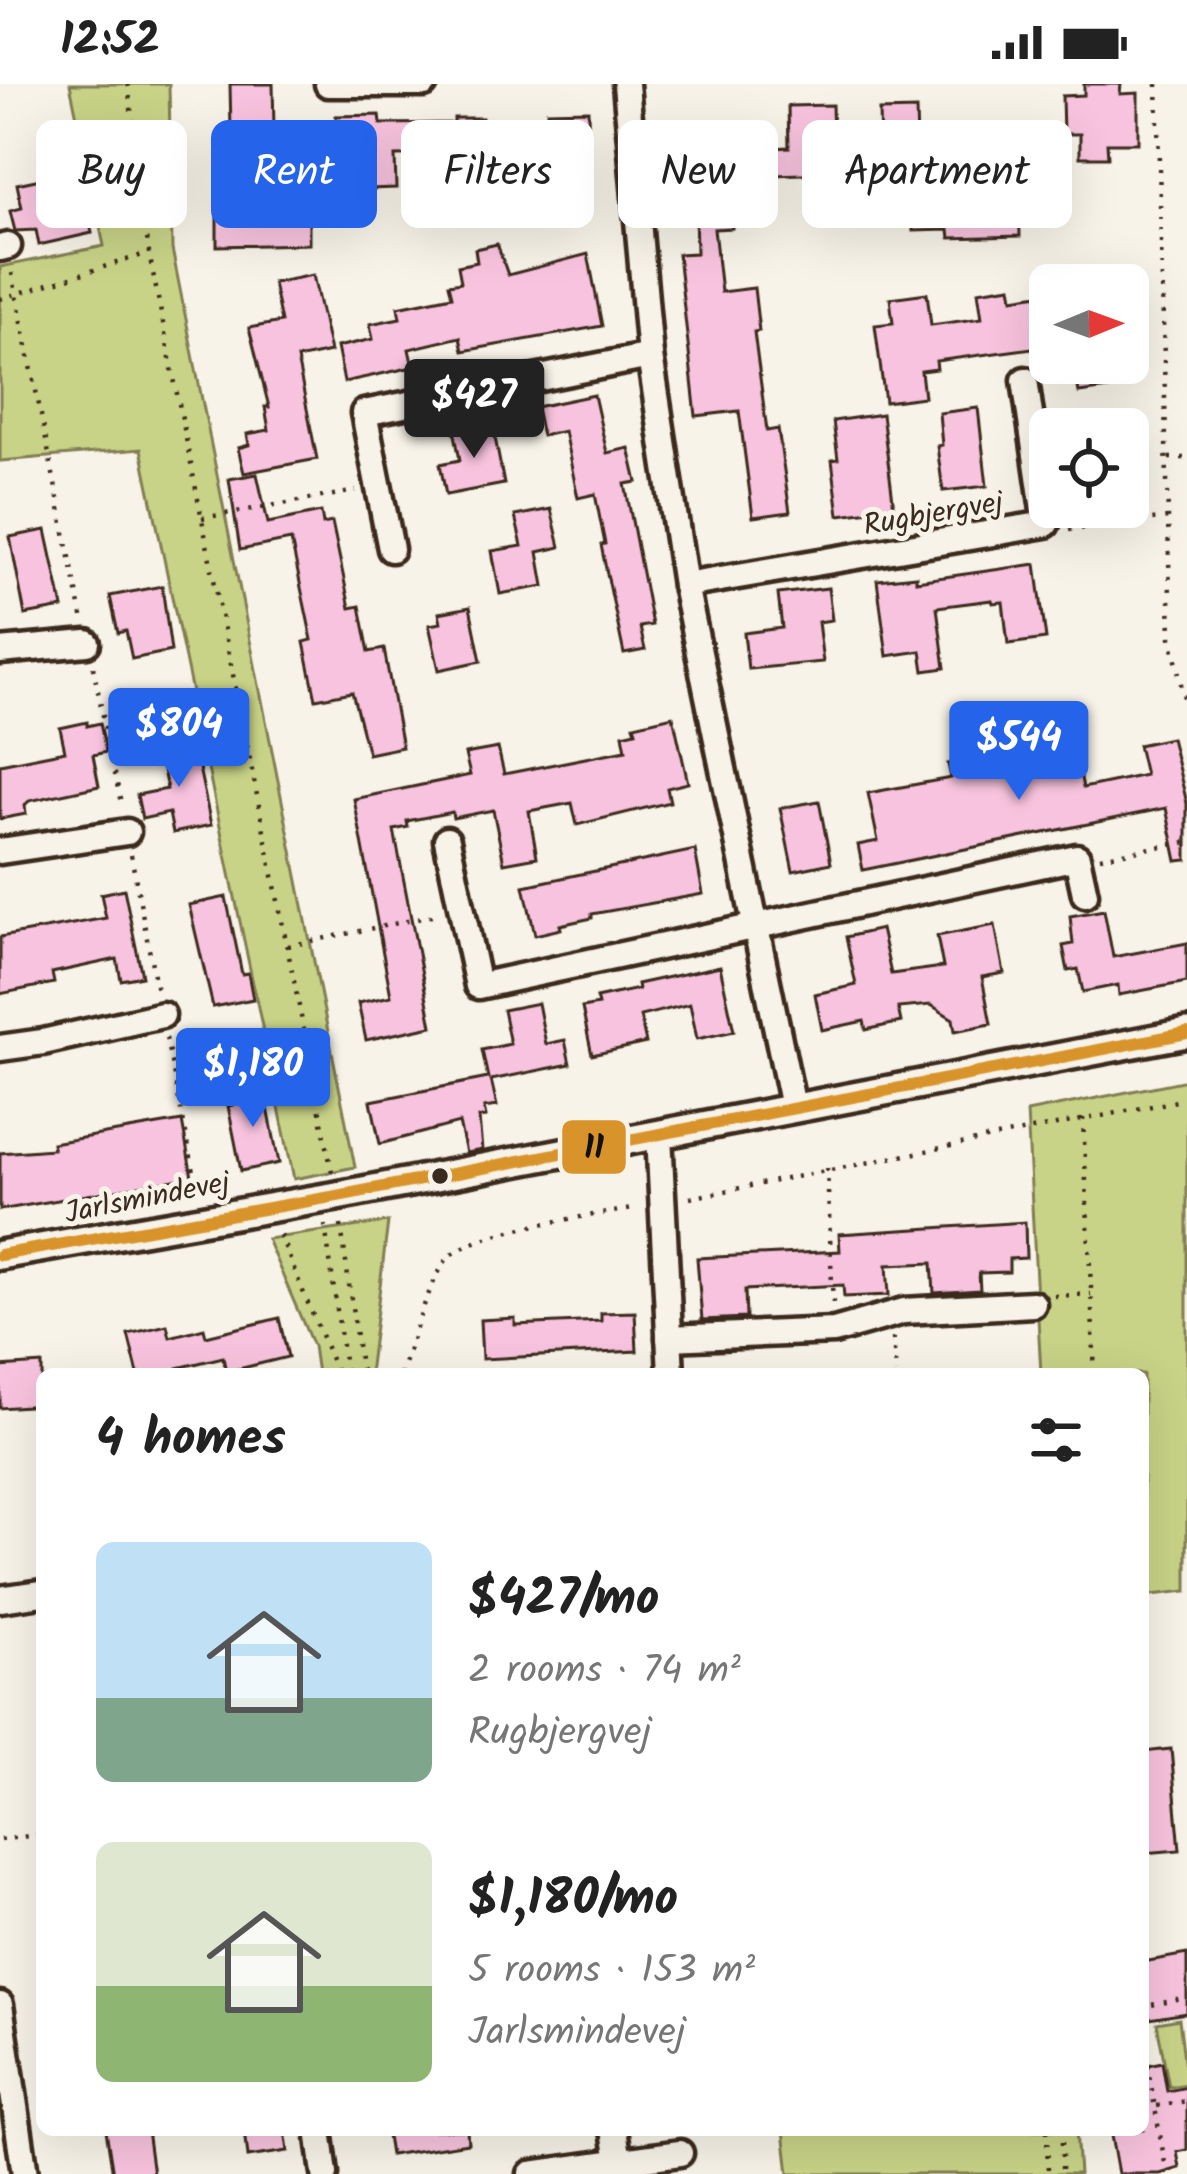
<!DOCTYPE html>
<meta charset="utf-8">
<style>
:root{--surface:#fff;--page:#f2f2f2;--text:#222;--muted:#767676;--accent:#2563eb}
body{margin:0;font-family:Kalam,sans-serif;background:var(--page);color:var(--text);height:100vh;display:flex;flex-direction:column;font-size:45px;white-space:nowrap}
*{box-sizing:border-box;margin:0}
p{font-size:39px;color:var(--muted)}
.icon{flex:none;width:66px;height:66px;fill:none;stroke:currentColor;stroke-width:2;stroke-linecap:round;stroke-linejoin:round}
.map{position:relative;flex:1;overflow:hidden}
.details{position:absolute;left:36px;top:1284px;width:1113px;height:768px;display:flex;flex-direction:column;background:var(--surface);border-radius:18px;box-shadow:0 12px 48px #0002}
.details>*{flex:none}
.hud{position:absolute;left:36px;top:36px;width:1116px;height:108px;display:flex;gap:24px}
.needle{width:78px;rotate:89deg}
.tools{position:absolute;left:1029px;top:180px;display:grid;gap:24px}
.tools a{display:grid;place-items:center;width:120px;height:120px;border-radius:18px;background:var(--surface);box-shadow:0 12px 48px #0002;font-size:60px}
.price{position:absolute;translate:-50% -102px;padding:0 27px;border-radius:12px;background:var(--accent);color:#fff;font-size:39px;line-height:78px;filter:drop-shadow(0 3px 6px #0008)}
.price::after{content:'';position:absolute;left:50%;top:72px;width:36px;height:27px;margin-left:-18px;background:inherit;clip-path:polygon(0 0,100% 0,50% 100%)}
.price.on{background:#222;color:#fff}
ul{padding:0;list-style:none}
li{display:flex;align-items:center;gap:36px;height:300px;padding:0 60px}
li span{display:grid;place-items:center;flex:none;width:336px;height:240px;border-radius:18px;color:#555}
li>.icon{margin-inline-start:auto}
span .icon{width:144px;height:144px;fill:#fffc;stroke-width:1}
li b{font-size:51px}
h2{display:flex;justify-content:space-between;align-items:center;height:144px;padding:0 60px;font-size:51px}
.pill{padding:0 42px;border-radius:18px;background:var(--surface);box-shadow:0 12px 48px #0002;font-size:42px;line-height:108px}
.pill.on{background:var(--accent);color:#fff}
.status{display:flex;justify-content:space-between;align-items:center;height:84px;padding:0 60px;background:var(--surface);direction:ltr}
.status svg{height:33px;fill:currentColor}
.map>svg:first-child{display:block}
</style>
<div class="status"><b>12:52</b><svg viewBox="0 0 49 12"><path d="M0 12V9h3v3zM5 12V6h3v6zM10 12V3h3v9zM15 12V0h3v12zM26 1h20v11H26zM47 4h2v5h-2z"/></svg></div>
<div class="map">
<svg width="1187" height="2090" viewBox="0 0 1187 2090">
<rect width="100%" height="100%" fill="#f7f3e8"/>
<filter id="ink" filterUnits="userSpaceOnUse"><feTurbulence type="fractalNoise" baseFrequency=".00833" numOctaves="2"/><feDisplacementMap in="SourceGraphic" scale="24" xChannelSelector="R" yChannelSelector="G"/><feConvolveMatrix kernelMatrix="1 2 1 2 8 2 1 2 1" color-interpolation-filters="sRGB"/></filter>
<g filter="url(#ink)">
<g fill="#c8d387" stroke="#827e52" stroke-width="3">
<polygon points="70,0 169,0 172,165 355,1083 294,1095 141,365 0,377 0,183 104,162"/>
<polygon points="1187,996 1187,1507 1143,1512 1143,1290 1041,1290 1027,1028"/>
<polygon points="388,1138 369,1290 317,1290 313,1262 267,1155"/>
<polygon points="1179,1935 1187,2000 1169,2003 1157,1939"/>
<polygon points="784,2046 1076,2046 1079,2090 789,2090"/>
</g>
<g fill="#f8c3de" stroke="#3b2a1e" stroke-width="3">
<polygon points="230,0 273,0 274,45 231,47"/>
<polygon points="1084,0 1121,0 1120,10 1138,9 1138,59 1107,59 1108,73 1080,73 1080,50 1063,50 1062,12 1084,11"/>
<polygon points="832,21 834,89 773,91 772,64 789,63 788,22"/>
<polygon points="588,26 590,121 530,123 530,139 505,139 505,120 449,121 449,71 395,72 396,104 339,106 336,32 380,31 381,40 454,39 454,34 482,34 483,48 489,48 489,70 548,69 547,27"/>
<polygon points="916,26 918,90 938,90 939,100 988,100 988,76 1018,75 1020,152 950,154 949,146 913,147 912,94 881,95 879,27"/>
<polygon points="766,77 767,111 731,112 732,144 714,145 721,208 754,204 759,247 754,248 767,347 778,345 790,428 753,433 739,327 696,332 678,170 696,169 694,79"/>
<polygon points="78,87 92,149 39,161 36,146 15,147 10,127 22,124 17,100"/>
<polygon points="254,89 286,89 286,124 309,124 309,160 217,162 217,130 254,129"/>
<polygon points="497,160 508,191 588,170 602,242 463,267 460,253 409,265 413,283 344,298 337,263 373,255 370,240 400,234 398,223 452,212 449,200 461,198 458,182 477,178 475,165"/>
<polygon points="313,191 330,268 297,275 317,375 244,389 238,364 249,361 247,350 269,346 265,323 269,323 249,244 281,238 273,199"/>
<polygon points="1011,202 1013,214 1046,209 1050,239 1037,241 1040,263 936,277 937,285 921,287 924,313 885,318 875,241 893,239 890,214 927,209 931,241 982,234 978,207"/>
<polygon points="1074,279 1112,279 1115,304 1079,309"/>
<polygon points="594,311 607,369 629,364 637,398 625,400 652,541 640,543 645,566 624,570 601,461 605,460 595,410 578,414 564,347 542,352 536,323"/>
<polygon points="978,324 987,402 943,407 937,362 942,361 939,329"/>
<polygon points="882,330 894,424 839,431 832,376 838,375 833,337"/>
<polygon points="492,338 504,400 446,411 440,380 460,376 454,345"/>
<polygon points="257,390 268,439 321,428 323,440 332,438 350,524 360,522 369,568 384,565 402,663 368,670 352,608 316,615 304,558 312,556 291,456 240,466 229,395"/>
<polygon points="551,425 560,463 538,468 544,502 500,510 492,467 522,462 515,432"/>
<polygon points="46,446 63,524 25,531 10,453"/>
<polygon points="1036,480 1046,555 1008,560 1003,518 993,519 992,516 937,523 945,584 924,587 921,567 887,572 877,496 916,492 916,497"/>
<polygon points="162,502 171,567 132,575 126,547 118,549 110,512"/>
<polygon points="828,504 832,536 818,538 823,578 748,585 744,549 782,544 778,510"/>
<polygon points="470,523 481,577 439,586 429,541 441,539 439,529"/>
<polygon points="673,632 688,699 667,704 670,718 577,741 572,719 529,727 537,773 504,779 493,726 453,734 452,728 407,737 408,743 394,746 432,942 366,956 358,919 391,912 354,715 470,691 465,670 498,664 504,690 626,666 623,650 636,647 634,641"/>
<polygon points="87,638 87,642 100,639 106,668 93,671 99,702 29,717 25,721 26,730 0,735 0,680 65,667 60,644"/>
<polygon points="1070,641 1083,704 1145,691 1138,661 1171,654 1187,719 1187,776 1177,777 1166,724 863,786 858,761 878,757 868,709 951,694 948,680 982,673 983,678 1000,674 1002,682 1054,672 1048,646"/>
<polygon points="193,655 211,741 173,749 169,729 142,735 137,711 167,705 158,662"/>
<polygon points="819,717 831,779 793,787 780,724"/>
<polygon points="695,766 703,810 592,830 592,834 560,841 561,845 535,851 524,802"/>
<polygon points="124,805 142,892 121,896 117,875 52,889 54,899 0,910 0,853 106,834 101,810"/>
<polygon points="226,813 242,890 248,889 253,915 213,923 189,821"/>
<polygon points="1104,826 1113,873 1187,859 1187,898 1119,911 1118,901 1083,908 1078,885 1068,887 1063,862 1073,860 1070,832"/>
<polygon points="995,841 1004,889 982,893 991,940 955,947 953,935 931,921 898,924 901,938 866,946 864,937 822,946 815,910 856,901 846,853 881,845 891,890 943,883 937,852"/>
<polygon points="720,882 734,947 697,955 690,920 640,932 646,959 592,971 582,924 598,921 596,914 638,905 637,900"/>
<polygon points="538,919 546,960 565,956 570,980 491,996 497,1022 484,1024 486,1033 479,1034 482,1066 466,1069 459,1039 380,1060 371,1017 488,994 482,966 510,960 503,926"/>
<polygon points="264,1004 279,1079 241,1087 228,1022 233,1021 231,1011"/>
<polygon points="182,1037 192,1093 0,1126 0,1069 53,1065 52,1059"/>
<polygon points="1025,1138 1026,1174 1009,1175 1009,1188 979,1189 980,1206 934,1209 932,1179 887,1181 889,1211 844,1213 843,1201 745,1206 746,1234 702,1236 697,1174 840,1167 839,1150"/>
<polygon points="635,1228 637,1267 482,1275 480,1236 515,1234 515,1241 601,1237 601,1229"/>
<polygon points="279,1234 288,1273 226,1288 223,1273 178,1284 179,1290 138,1290 128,1250 167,1241 170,1253 204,1244 206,1252"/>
<polygon points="42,1280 42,1321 0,1324 0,1283"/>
<polygon points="1171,1665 1180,1766 1143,1769 1143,1668"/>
<polygon points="1187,1870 1187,1929 1143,1936 1143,1878"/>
<polygon points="1162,1978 1167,2007 1187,2003 1187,2066 1177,2068 1180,2084 1160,2090 1118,2090 1110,2046 1143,2046 1143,1982"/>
<polygon points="106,2046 147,2046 153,2090 113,2090"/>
<polygon points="245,2046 285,2046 288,2067 248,2073"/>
<polygon points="386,2046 467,2046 468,2059 390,2071"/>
</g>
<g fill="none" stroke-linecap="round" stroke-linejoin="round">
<defs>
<g id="minor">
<polyline points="328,0 424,0"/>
<polyline points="626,0 650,272 685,501 793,1023"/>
<polyline points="0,164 8,162"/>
<polyline points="391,465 364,329 650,272"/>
<polyline points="685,501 1046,440 1025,296"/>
<polyline points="0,567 87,559"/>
<polyline points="447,756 478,902 1077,773 1085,810"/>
<polyline points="0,767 127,748"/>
<polyline points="0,964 43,958 162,931"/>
<polyline points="659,1050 671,1290"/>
<polyline points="669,1254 834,1247 904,1227 1033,1220"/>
<polyline points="0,1515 42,1509"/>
<polyline points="0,1921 25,2090"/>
<polyline points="319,2046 325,2090"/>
<polyline points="614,2046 619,2077"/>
<polyline points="531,2090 680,2069"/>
</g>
<polyline id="tertiary" points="0,1171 337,1112 1187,949"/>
</defs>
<use href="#minor" stroke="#3b2a1e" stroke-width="33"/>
<use href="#tertiary" stroke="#3b2a1e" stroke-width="36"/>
<g stroke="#3b2a1e" stroke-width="4.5" stroke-dasharray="3 9" stroke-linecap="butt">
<polyline points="128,0 149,169 332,1088"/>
<polyline points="1157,0 1171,553 1187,628"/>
<polyline points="12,189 83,537"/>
<polyline points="0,215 149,169"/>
<polyline points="1169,374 1187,374"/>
<polyline points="202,434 356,407"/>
<polyline points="1069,446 1168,434"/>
<polyline points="93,583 122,724"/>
<polyline points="131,771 157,907"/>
<polyline points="1100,773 1187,758"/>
<polyline points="288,862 436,831"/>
<polyline points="166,954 198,1107"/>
<polyline points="1083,1034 1095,1290"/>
<polyline points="827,1084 833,1222"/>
<polyline points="690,1114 1187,1015"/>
<polyline points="325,1141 346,1290"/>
<polyline points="341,1141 361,1290"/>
<polyline points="280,1151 337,1290"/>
<polyline points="1054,1212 1091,1210"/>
<polyline points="893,1254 896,1290"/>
<path d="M400,1290C414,1255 424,1210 445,1178C467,1145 595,1132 637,1124"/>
<polyline points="0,1756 42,1750"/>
<polyline points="1143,1927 1146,1922 1187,1914"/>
<polyline points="1143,1957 1167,2090"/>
<polyline points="1157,2022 1187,2017"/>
<polyline points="1047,2046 1048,2090"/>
<polyline points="1062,2046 1062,2090"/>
</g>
<use href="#minor" stroke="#f7f3e8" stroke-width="24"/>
<use href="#tertiary" stroke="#f7f3e8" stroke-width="27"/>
<defs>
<polyline id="bus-1" points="0,1171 337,1112 1187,949"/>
</defs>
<use href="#bus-1" stroke="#f7f3e8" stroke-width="21"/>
<use href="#bus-1" stroke="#d8942a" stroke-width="12"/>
</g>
</g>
<circle fill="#3b2a1e" stroke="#f7f3e8" stroke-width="4.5" cx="440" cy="1092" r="10"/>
<g text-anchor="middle" stroke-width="10" stroke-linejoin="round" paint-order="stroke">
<g font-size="30" fill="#3b2a1e" stroke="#f7f3e8">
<text transform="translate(933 429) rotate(-10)" y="10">Rugbjergvej</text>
<text transform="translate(147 1113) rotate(-11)" y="10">Jarlsmindevej</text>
</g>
</g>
<rect stroke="#f7f3e8" stroke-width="4.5" x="560" y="1034" width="68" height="58" rx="12" fill="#d8942a"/>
<g font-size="33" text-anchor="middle" font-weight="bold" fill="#111">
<text x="594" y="1074">11</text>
</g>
</svg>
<div class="tools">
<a><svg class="needle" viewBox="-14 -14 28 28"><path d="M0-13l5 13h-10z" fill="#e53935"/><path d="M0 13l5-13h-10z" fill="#767676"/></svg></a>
<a><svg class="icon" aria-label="locate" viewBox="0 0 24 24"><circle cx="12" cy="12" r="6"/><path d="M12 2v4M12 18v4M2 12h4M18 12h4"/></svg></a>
</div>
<b class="price on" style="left:474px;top:377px">$427</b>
<b class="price" style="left:179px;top:706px">$804</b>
<b class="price" style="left:1019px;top:719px">$544</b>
<b class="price" style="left:253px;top:1046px">$1,180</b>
<div class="hud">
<a class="pill">Buy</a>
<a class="pill on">Rent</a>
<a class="pill">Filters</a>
<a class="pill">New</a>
<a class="pill">Apartment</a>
</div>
<section class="details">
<h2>4 homes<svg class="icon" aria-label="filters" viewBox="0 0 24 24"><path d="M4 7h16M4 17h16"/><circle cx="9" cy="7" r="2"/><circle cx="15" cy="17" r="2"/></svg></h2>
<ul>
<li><span style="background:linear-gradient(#bfe0f5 65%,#7fa58c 0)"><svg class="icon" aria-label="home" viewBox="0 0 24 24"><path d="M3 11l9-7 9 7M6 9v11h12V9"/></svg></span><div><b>$427/mo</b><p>2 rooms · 74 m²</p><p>Rugbjergvej</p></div></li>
<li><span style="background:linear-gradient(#dfe7d0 60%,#8fb573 0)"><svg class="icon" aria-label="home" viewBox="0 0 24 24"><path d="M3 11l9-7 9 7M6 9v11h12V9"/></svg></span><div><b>$1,180/mo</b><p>5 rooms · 153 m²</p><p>Jarlsmindevej</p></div></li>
</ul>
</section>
</div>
